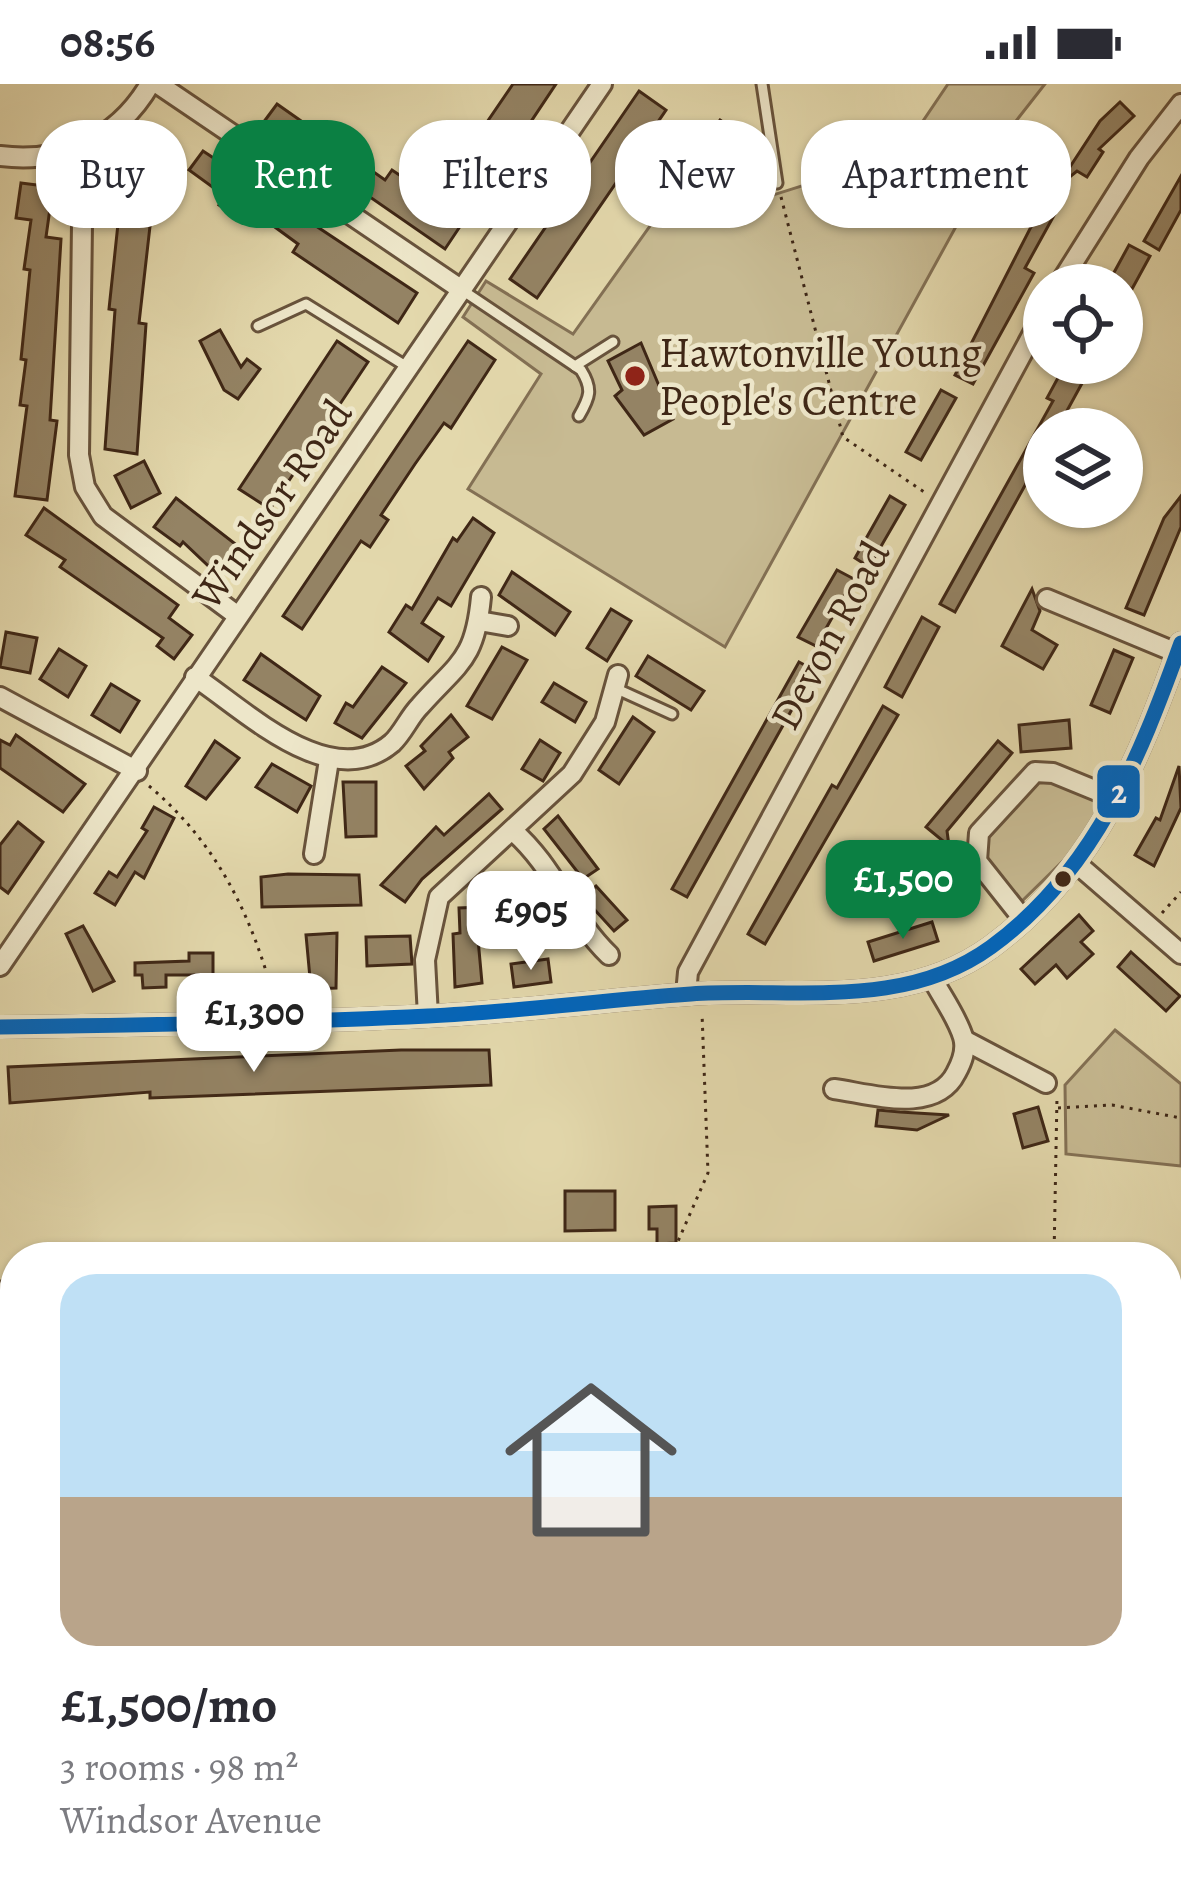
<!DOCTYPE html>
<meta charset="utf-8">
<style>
:root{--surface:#fff;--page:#f2f2f3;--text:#2b2b33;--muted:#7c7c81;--accent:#0b8043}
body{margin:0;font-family:Alegreya,serif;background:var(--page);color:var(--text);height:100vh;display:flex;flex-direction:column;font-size:45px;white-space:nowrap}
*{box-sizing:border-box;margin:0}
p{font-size:39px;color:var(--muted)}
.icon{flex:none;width:66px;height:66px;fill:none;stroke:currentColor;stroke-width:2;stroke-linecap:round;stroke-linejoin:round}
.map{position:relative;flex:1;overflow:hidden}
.side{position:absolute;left:0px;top:1158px;width:1182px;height:660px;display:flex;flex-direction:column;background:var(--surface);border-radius:48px 48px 0 0;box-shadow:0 3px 9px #0004}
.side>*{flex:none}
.guide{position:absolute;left:36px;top:36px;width:1110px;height:108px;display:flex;gap:24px}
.tools{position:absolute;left:1023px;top:180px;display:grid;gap:24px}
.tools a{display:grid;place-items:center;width:120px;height:120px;border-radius:50%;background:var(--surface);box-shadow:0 3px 9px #0004;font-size:60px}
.price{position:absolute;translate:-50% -102px;padding:0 27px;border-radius:24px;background:#fff;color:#222;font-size:39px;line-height:78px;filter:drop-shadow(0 3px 6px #0008)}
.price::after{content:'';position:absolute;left:50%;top:72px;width:36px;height:27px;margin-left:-18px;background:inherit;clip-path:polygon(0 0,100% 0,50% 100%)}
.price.selected{background:var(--accent);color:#fff}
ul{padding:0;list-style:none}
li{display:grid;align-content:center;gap:24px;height:636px;padding:0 60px}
li span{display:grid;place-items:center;height:372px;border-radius:36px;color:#555}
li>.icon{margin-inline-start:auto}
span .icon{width:216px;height:216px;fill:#fffc;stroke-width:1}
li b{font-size:51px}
.pill{padding:0 42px;border-radius:48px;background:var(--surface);box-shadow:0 3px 9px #0004;font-size:42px;line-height:108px}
.pill.selected{background:var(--accent);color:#fff}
.status{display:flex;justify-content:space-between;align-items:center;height:84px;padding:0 60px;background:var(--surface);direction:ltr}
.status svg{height:33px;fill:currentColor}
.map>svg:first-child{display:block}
</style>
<div class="status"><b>08:56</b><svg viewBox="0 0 49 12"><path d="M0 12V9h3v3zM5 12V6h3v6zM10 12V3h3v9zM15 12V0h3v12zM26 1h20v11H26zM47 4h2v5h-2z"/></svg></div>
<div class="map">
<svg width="1181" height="1818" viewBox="0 0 1181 1818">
<rect width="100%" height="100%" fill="#e3d8ac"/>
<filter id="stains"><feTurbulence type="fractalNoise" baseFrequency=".00167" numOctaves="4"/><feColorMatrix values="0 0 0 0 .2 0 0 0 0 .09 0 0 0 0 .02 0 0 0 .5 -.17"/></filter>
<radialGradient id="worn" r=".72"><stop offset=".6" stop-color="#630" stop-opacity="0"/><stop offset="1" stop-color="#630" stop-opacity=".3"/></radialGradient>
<g fill="#c7ba92" stroke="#837054" stroke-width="3">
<polygon points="948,0 1045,0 1009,46 725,563 468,405 541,290 463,233 486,197 573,250 697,76 754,117 900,71"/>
<polygon points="1047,695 1098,715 1101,724 1071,769 1021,818 984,779 982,759 1025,702"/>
<polygon points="1115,946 1181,1000 1181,1082 1066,1070 1065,1001"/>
<polygon points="0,1671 15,1673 15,1803 1167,1803 1167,1734 1181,1738 1181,1818 0,1818"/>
</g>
<g fill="#948364" stroke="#3f2716" stroke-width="3">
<polygon points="513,0 556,0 488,102 457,82"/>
<polygon points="639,7 666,26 537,214 510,195"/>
<polygon points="1120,18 1134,32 1099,65 1103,68 1087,93 1077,87 1071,92 1066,89 1100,37"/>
<polygon points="277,20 385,96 392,86 465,135 445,165 263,39"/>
<polygon points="720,36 745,54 730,75 705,57"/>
<polygon points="203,67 417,209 398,239 293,168 298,160 257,130 250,141 219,121 225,112 189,86"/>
<polygon points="1181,92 1181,126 1159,166 1144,157"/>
<polygon points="1054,98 1068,106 1025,184 1034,189 973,300 955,291"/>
<polygon points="21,99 53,103 46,153 61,155 50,336 57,337 47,416 15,412 27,322 20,321 26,276 21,275 30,186 24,185 31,136 16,134"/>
<polygon points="122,102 154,107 139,239 146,240 137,370 105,365 115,226 109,225"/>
<polygon points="1129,161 1150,172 1132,205 1111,194"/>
<polygon points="220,246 241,283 247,275 260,285 238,315 224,306 200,257"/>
<polygon points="337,257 368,278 270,425 239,405"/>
<polygon points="468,257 495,276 451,344 444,339 415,380 381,431 388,436 370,463 361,457 302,545 283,532"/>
<polygon points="641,259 673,335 644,351 615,312 622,306 608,277"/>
<polygon points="1066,279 1086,279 1081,289 1086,292 1057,345 1044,345 1044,367 955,528 940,520 1053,317 1047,314"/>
<polygon points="941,306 956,314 921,376 906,368"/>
<polygon points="144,377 160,409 131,424 115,392"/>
<polygon points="890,412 905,421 869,483 855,474"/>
<polygon points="1181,412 1181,443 1144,531 1126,524 1164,434"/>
<polygon points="176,414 243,466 219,492 183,458 180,462 154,443"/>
<polygon points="44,424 178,521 169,534 192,551 174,575 157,562 163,554 60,483 65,476 26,451"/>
<polygon points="473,434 494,449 451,522 438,514 422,539 443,553 428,577 389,548 406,521 412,525 453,454 457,457"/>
<polygon points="837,486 854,495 816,562 798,553"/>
<polygon points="512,488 570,528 555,551 499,511"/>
<polygon points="1032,505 1040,527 1032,546 1057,561 1043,585 1002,562"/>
<polygon points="611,525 631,537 607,577 587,564"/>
<polygon points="922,533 939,543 902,613 885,603"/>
<polygon points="6,548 37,554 30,589 0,583"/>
<polygon points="502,563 527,576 492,635 467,622"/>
<polygon points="59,565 86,582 68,613 40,595"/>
<polygon points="1114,566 1133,574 1110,629 1091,621"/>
<polygon points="261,570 320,612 306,636 244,596"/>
<polygon points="648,572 704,607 691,626 636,592"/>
<polygon points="799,578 814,586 687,813 672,805"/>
<polygon points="382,583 406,599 362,654 335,639 346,619 353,623"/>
<polygon points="554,599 586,618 575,638 542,618"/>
<polygon points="111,600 139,617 120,648 92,631"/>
<polygon points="883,622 898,631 765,860 748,850 832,701 837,704"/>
<polygon points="451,631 468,653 449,668 453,674 424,705 406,682 425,667 421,662"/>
<polygon points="633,633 654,648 619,700 599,686"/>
<polygon points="1069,636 1071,664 1021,668 1019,641"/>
<polygon points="16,651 85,700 63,728 0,684 0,656 10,661"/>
<polygon points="540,656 560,669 543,697 522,685"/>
<polygon points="215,657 239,674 206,715 186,702"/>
<polygon points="998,657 1012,669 947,747 949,762 926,743"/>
<polygon points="272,680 311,702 297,728 256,703"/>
<polygon points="1179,682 1181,724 1154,782 1135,771 1156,734 1160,736"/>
<polygon points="343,698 376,698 376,752 346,753"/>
<polygon points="489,710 502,725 422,795 405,818 381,801 436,743 444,751"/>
<polygon points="154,723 174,734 144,794 135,788 115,821 95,809 109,788 117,793 147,747 142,744"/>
<polygon points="558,732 598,785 583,795 544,745"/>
<polygon points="18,738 43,758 8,809 0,803 0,761"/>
<polygon points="949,765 955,804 935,807 929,768"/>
<polygon points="288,790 359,791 361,821 262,823 261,793"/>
<polygon points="596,802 627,836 614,847 583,813"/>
<polygon points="483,823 484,843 477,844 482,899 455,903 453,850 460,849 459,824"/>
<polygon points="1079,831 1093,847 1081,858 1093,870 1067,894 1056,881 1035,900 1021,885"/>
<polygon points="932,838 938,857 874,877 868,858"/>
<polygon points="83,842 114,897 93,907 66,850"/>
<polygon points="337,849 336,904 311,905 306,851"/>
<polygon points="410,852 412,880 367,882 366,853"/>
<polygon points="1131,868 1180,912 1166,927 1118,883"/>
<polygon points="189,869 213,869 213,891 166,891 166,903 143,904 142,891 135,891 135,879 189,877"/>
<polygon points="548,875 551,898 514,903 511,880"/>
<polygon points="401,966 489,966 491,1001 150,1014 150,1008 10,1019 8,983"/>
<polygon points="1038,1023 1048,1057 1023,1064 1014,1030"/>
<polygon points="878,1026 900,1028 949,1031 917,1046 876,1042"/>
<polygon points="565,1107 615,1107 615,1146 565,1147"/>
<polygon points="676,1122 676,1159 657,1160 657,1145 649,1145 649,1123"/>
</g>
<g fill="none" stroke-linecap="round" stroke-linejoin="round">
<defs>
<g id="service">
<polyline points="762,0 777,99"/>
<path d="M462,206L581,286C593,305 590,313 579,332"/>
<polyline points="258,242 306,220 409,284"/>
<polyline points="575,282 613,258"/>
<polyline points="617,605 672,630"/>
</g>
<g id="minor">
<polyline points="158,0 462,206"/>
<polyline points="83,64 79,371 85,403 103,432 238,532"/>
<path d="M0,72C63,80 118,55 150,0"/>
<polyline points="1059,201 1139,74 1181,20"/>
<polyline points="1047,515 1177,569"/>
<polyline points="479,537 508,542"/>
<path d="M195,593C245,626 331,711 392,659C403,649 409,633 420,622C458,579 475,577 481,513"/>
<polyline points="0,613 137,687"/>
<path d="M512,746C554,782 569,832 609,871"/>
<polyline points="314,770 329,676"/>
<polyline points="1076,779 1181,870"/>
<polyline points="1023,835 977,777 979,749 1035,688 1053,689 1119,716"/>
<polyline points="0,882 602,0"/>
<polyline points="686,910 688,888 1044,229"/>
<polyline points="428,932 425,876 439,813 572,690 605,638 618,591"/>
<path d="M0,943C143,941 286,939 428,932C516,928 603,916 691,910C793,903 903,927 991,863C1095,787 1139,675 1181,559"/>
<polyline points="964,956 1046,999"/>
<path d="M834,1005C871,1010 935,1031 956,989C962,978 967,966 963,953C957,933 942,913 932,894"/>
<polyline points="1172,1626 1181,1582"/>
</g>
<g id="tertiary">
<polyline points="0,1209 15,1210"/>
<polyline points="1167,1218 1181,1220"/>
</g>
</defs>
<use href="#service" stroke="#68533c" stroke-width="15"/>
<use href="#minor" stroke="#68533c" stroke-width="24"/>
<use href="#tertiary" stroke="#68533c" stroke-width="27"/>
<g stroke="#3f2716" stroke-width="3" stroke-dasharray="3 6" stroke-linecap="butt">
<polyline points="781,113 843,353 927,410"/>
<path d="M149,702C218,760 252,832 275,918"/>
<polyline points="1162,829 1181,808"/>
<polyline points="1058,1024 1112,1021 1181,1034"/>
<polyline points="671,1173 708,1089 702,929"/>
<polyline points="1054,1173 1057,1013"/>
<polyline points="1167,1769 1181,1766"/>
<polyline points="0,1788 15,1787"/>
<polyline points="376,1803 522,1818"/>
<polyline points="809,1803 815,1818"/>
<polyline points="834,1818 856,1803"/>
</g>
<use href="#service" stroke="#ede6c9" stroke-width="9"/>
<use href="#minor" stroke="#ede6c9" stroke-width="18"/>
<use href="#tertiary" stroke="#ede6c9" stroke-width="21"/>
<defs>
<path id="bus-1" d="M0,943C143,941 286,939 428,932C516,928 603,916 691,910C793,903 903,927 991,863C1095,787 1139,675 1181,559"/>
</defs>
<use href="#bus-1" stroke="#ede6c9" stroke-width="24"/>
<use href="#bus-1" stroke="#0065bd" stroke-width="15"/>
</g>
<circle fill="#8f2418" stroke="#ede6c9" stroke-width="4.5" cx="635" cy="292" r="12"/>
<circle fill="#3f2716" stroke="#ede6c9" stroke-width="4.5" cx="1063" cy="795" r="10"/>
<g text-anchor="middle" stroke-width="9" stroke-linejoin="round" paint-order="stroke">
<g font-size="42" fill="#3f2716" stroke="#ede6c9" text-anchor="start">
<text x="659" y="283">Hawtonville Young<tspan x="659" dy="48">People's Centre</tspan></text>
</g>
<g font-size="42" fill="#3f2716" stroke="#ede6c9">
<text transform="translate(271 420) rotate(-55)" y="15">Windsor Road</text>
<text transform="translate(829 551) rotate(-62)" y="15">Devon Road</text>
</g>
</g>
<rect stroke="#ede6c9" stroke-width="4.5" x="1095" y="679" width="47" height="57" rx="12" fill="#0065bd"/>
<g font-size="33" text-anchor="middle" font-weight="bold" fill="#fff">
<text x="1119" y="719">2</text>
</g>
<rect width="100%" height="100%" filter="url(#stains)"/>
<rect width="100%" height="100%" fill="url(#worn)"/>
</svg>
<div class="tools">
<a><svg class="icon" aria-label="locate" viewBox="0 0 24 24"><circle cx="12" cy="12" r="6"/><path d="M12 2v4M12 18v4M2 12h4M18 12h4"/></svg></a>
<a><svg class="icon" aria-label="layers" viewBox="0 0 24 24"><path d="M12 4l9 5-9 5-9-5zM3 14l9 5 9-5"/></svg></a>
</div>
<b class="price selected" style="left:903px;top:858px">£1,500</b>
<b class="price" style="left:531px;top:889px">£905</b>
<b class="price" style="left:254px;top:991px">£1,300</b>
<div class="guide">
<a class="pill">Buy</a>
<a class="pill selected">Rent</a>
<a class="pill">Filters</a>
<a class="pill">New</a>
<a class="pill">Apartment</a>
</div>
<section class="side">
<ul>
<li><span style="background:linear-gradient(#bfe0f5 60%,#b9a48a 0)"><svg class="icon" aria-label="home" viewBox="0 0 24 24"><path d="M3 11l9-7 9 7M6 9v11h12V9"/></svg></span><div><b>£1,500/mo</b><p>3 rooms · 98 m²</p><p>Windsor Avenue</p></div></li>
</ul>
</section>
</div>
